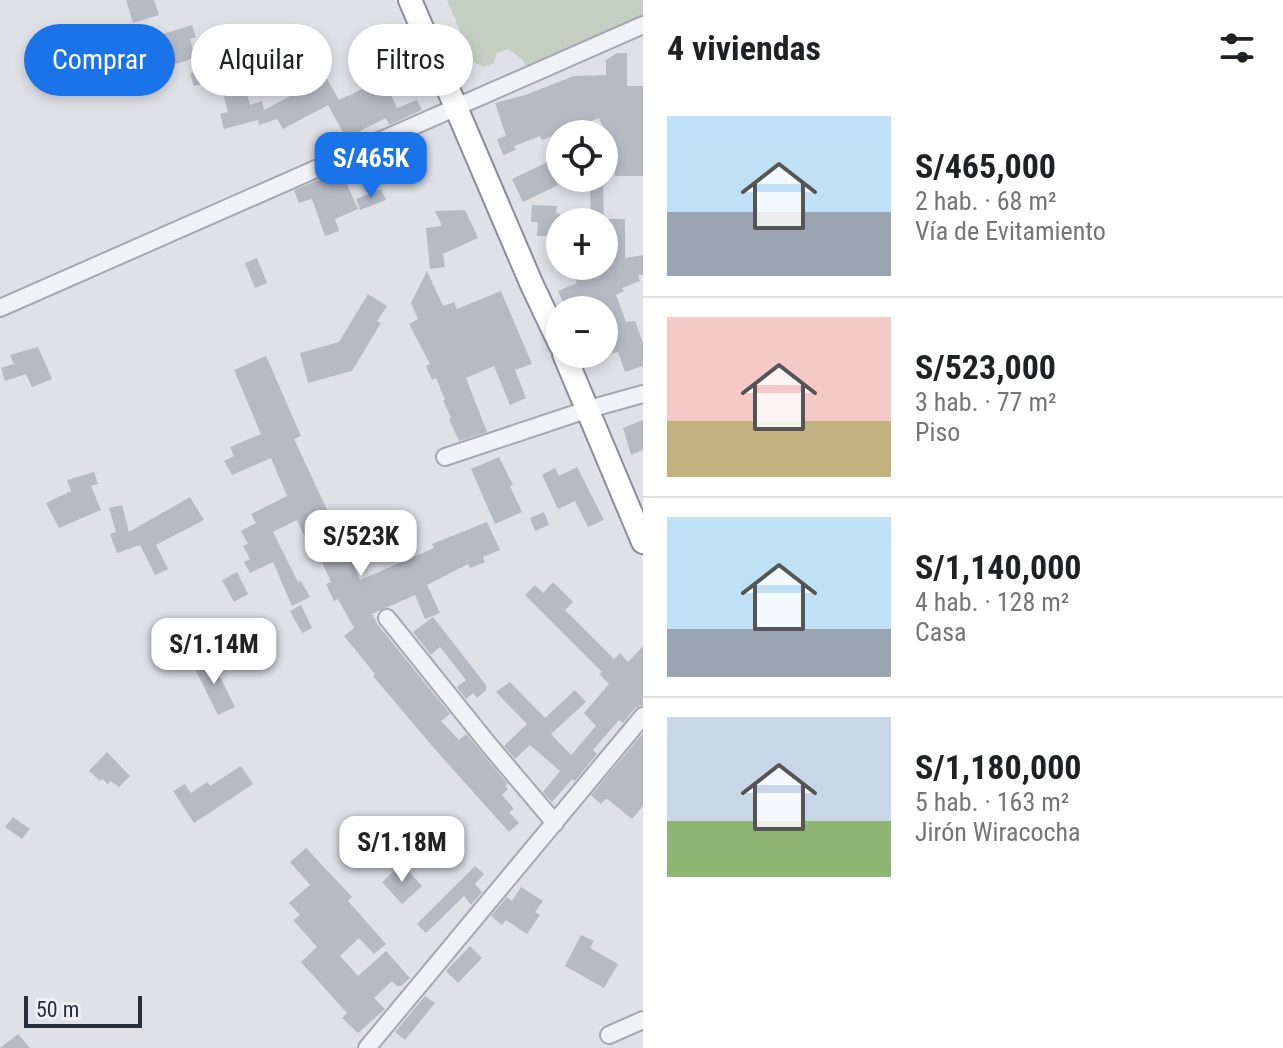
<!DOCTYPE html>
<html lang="es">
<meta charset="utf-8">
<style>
:root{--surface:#fff;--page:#f6f6f6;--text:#202124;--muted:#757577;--line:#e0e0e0;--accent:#1a73e8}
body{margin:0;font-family:"Roboto Condensed",sans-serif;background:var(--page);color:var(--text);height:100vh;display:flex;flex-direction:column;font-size:30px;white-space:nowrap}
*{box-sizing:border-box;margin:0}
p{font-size:26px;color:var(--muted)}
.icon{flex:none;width:44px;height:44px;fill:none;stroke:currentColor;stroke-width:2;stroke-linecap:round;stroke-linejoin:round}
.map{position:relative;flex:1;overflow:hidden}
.drawer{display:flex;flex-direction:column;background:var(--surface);width:640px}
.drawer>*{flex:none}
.top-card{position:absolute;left:24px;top:24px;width:498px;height:72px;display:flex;gap:16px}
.buttons{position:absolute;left:546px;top:120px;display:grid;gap:16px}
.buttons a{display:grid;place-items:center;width:72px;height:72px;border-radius:50%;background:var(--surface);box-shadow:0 4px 12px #0003;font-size:40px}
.scale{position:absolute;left:24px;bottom:20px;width:118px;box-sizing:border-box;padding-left:8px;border:4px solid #292e3d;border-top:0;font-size:22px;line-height:28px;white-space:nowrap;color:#292e3d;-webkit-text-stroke:6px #eef0f5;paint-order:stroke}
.price{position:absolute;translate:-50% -68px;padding:0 18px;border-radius:16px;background:#fff;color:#222;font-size:26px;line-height:52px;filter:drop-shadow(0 2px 4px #0008)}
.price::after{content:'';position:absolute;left:50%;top:48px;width:24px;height:18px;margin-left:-12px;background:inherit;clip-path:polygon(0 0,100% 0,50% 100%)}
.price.current{background:var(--accent);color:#fff}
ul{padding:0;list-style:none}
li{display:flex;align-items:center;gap:24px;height:200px;padding:0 24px}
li+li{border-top:2px solid var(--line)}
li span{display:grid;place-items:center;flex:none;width:224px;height:160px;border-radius:0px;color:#555}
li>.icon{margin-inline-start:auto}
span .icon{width:96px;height:96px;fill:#fffc;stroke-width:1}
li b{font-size:34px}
h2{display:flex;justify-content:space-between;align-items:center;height:96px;padding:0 24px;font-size:34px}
.pill{padding:0 28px;border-radius:36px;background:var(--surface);box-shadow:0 4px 12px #0003;font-size:28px;line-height:72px}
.pill.current{background:var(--accent);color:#fff}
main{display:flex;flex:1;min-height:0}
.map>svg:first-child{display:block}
</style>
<main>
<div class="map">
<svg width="643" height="1048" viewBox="0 0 643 1048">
<rect width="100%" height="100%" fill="#dfe1e7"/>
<polygon fill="#c3d0c1" points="447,0 643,0 643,15 526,66 523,60 508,49 497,53 494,63 484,67 473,62"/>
<g fill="#b6bac3">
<polygon points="126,0 154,0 159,15 133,23"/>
<polygon points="244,24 257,74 242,78 250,105 262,101 264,110 309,86 305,79 322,70 339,100 384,79 397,108 417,100 422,110 389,125 386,118 346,138 328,105 283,129 277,119 259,125 258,120 224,129 220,114 228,112 219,79 194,86 190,73 225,64 216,32"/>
<polygon points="192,25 196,37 190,39 195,58 172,65 163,34"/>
<polygon points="617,53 627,53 627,86 643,86 643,176 615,176 615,154 604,154 604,135 606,134 599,118 542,140 540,136 514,146 516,150 503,155 497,139 506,136 495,103 525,95 574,76 606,75 606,60"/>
<polygon points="560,156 560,170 553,174 558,185 523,202 512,179"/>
<polygon points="341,171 358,209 335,219 339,231 325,236 312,199 299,203 294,190"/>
<polygon points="590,178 603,178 604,222 591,222"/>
<polygon points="381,189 386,200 360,210 356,199"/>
<polygon points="532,205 557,206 556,213 560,214 560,236 537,236 538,222 531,222"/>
<polygon points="465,210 478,238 443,254 445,267 430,269 426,228 442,226 435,211"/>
<polygon points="605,219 625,219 625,258 643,255 643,275 638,275 640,281 622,288 624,291 616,295 626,322 635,321 643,343 643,366 625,372 618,352 607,355 604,346 604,310 567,310 558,291 577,283 572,271 585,266 604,266 604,262 612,258 612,234 605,234"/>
<polygon points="257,258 267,283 255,288 245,263"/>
<polygon points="427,271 443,306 454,302 457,309 501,291 532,364 515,370 526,398 510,405 494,366 466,378 487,432 459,441 449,419 451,418 443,400 445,400 436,378 432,380 426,366 430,364 409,324 418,319 411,303"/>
<polygon points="368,294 387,306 377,321 381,323 352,371 308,383 300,353 339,342"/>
<polygon points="38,347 52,379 32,387 26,374 5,381 1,368 14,364 10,355"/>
<polygon points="266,356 301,436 294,439 360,580 434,548 432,544 487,522 500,550 483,557 485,562 470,568 468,564 427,585 440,613 425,619 415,595 372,614 378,625 450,714 441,721 459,740 466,734 508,784 505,786 508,789 502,795 514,809 509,812 519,823 509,832 433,747 373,676 375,674 344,636 354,628 338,599 334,601 326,584 331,582 317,551 312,553 297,520 273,532 298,582 301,581 310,597 292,606 273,562 250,573 244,562 250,559 243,546 248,544 241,531 256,523 251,514 287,496 271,458 232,475 224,461 234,456 230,447 261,434 234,370"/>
<polygon points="643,420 643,450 631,455 623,428"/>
<polygon points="499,457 513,485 510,486 522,512 495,524 471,469"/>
<polygon points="577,467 604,520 588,527 575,501 558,509 542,475 555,468 559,476"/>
<polygon points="94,472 98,484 91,486 101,510 59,528 46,503 71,491 67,480"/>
<polygon points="190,497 204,520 156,545 168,569 155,575 140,545 117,553 110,534 116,532 109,508 122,505 129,532"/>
<polygon points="544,512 549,525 535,531 530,518"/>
<polygon points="237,572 248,594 234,602 222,580"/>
<polygon points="553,582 573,602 565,610 614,659 620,653 628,662 643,646 643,705 635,708 623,723 619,720 593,750 597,754 575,781 572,779 552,802 543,792 560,771 530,745 515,759 504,746 527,724 496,692 510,682 545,718 575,690 586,702 551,734 571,755 596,726 584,713 609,684 599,674 602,672 525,595 535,585 543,593"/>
<polygon points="301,605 312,628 302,633 290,611"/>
<polygon points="433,617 486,685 486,690 477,698 473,693 466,699 457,687 466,680 440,647 431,655 413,632"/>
<polygon points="177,635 185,649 165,660 158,646"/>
<polygon points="210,657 235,707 218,715 193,665"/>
<polygon points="643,733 643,806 632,819 606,798 601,804 591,795"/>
<polygon points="107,752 130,776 119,787 111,781 108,784 102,779 100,781 89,771"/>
<polygon points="241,766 253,784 194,823 173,791 185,784 191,793 207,782 210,786"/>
<polygon points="13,817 30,829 22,839 5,827"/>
<polygon points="367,843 377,855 366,864 356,852"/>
<polygon points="306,848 352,897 348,901 386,944 374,954 359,938 340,956 358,976 386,951 410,978 401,986 397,986 392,981 374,998 385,1009 358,1033 342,1018 347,1013 301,962 317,947 293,920 300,915 289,903 310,885 290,862"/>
<polygon points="402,864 422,886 402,904 382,882"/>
<polygon points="475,866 484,874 475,884 482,892 471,905 464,896 426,933 417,924"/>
<polygon points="521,887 543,901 535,912 540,915 527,934 506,920 502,925 491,916 507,897 512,901"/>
<polygon points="581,935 594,941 590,948 618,964 604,988 565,966"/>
<polygon points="470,946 482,958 458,983 446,971"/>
<polygon points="425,996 435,1003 405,1040 395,1032"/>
<polygon points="18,1034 30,1048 0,1048"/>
</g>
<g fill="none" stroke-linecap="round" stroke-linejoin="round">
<defs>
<g id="minor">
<polyline points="0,308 643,25"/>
<polyline points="445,457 589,409 643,394"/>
<polyline points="387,618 489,745 555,823"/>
<polyline points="609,1035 643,1020"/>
<polyline points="367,1048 643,716"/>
</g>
<g id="highway">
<polyline points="410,0 532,285 560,344"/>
<polyline points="564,354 643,542"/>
</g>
</defs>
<use href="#minor" stroke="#a5a8b1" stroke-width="20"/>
<use href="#highway" stroke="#878e9c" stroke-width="26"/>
<use href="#minor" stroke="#f1f2f6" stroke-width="16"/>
<use href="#highway" stroke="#fff" stroke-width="22"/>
</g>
</svg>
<div class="buttons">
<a><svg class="icon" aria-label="locate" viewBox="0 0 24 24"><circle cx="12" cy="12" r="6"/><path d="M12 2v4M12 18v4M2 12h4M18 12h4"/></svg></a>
<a>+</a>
<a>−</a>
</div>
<div class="scale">50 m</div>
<b class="price current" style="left:371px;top:200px">S/465K</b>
<b class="price" style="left:361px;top:578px">S/523K</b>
<b class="price" style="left:214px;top:686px">S/1.14M</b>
<b class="price" style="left:402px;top:884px">S/1.18M</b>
<div class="top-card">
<a class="pill current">Comprar</a>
<a class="pill">Alquilar</a>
<a class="pill">Filtros</a>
</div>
</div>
<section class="drawer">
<h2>4 viviendas<svg class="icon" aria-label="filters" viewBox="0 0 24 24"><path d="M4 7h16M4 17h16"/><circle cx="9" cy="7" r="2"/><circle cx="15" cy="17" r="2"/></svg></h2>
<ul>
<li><span style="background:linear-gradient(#bfe0f5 60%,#9aa5b1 0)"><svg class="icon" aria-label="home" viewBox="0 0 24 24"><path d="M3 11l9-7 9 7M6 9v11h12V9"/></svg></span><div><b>S/465,000</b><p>2 hab. · 68 m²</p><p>Vía de Evitamiento</p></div></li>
<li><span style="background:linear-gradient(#f6c9c9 65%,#c2b280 0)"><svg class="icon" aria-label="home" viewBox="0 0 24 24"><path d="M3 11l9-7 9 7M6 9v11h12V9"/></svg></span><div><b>S/523,000</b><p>3 hab. · 77 m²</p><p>Piso</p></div></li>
<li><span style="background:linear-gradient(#bfe0f5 70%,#9aa5b1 0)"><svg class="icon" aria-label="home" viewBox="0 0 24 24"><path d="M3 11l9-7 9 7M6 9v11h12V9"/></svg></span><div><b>S/1,140,000</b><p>4 hab. · 128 m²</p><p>Casa</p></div></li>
<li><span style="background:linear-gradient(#c9d6e8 65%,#8fb573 0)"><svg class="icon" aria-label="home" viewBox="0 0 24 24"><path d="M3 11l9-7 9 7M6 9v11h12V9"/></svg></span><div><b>S/1,180,000</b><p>5 hab. · 163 m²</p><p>Jirón Wiracocha</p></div></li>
</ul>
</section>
</main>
